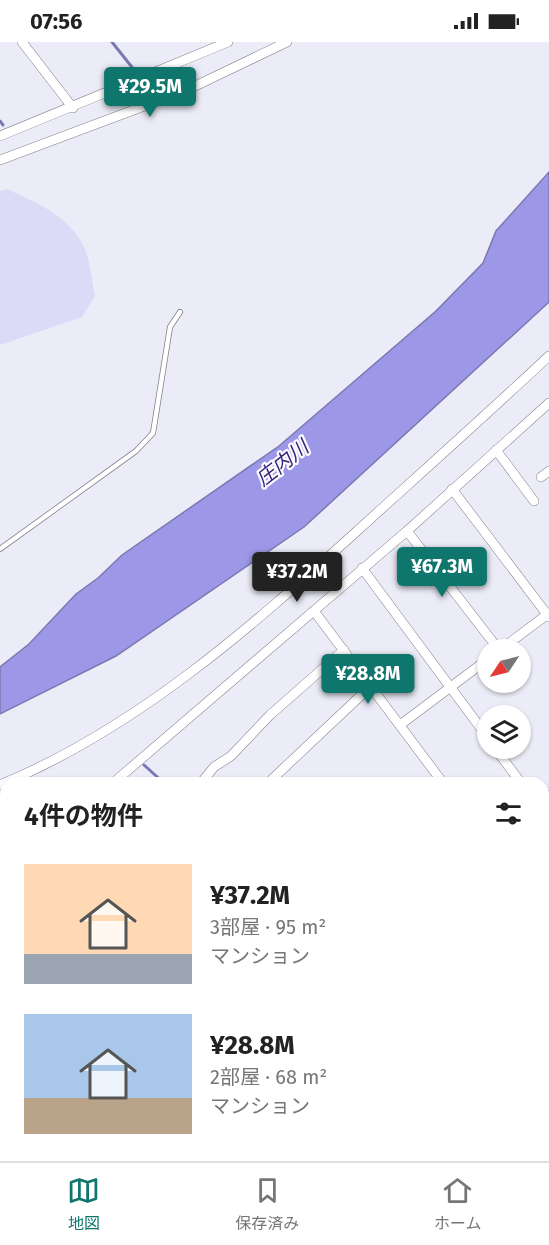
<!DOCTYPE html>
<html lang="ja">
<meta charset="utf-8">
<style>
:root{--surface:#fff;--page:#f6f6f6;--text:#222;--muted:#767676;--line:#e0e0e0;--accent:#0f766e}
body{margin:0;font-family:"Fira Sans","Noto Sans JP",sans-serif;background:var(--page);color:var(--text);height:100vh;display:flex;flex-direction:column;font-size:22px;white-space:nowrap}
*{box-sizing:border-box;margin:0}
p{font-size:20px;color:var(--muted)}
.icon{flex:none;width:33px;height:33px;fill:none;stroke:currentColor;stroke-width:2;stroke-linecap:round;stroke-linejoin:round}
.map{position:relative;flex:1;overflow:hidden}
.details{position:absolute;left:0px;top:735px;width:549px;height:384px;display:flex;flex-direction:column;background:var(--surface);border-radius:18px 18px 0 0;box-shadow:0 2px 4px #0004}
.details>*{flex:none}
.needle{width:39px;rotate:235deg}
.controls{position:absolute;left:477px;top:597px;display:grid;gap:12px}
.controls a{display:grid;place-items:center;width:54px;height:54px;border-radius:50%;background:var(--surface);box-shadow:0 2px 4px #0004;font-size:30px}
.price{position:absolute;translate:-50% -51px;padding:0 14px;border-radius:6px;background:var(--accent);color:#fff;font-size:20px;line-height:39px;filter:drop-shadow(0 2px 3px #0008)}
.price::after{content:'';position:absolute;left:50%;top:36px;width:18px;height:14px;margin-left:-9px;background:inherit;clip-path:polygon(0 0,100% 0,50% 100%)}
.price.selected{background:#222;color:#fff}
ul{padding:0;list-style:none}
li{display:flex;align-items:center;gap:18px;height:150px;padding:0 24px}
li span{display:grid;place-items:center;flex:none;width:168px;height:120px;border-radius:0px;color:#555}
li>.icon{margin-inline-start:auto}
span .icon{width:72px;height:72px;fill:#fffc;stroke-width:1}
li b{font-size:26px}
h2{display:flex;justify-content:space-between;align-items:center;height:72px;padding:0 24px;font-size:26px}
.status{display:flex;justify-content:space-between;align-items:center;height:42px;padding:0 30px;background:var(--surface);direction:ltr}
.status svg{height:16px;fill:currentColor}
.tabs{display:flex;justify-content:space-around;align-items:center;height:84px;border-top:2px solid var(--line);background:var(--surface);font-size:16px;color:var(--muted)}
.tabs a{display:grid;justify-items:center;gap:3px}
.tabs .selected{color:var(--accent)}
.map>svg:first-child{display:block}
</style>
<div class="status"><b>07:56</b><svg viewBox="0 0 49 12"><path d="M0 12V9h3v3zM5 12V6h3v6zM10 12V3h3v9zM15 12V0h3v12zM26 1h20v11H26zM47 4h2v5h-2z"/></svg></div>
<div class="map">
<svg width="549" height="1119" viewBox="0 0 549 1119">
<rect width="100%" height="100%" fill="#ececf8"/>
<path fill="#dbdbf7" d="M7,147C38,161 76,177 87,213C91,225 92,240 95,254L82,275L0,303V149Z"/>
<polygon fill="#9c98e7" stroke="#7b78b1" stroke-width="1.5" points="549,130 549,260 304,485 116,614 0,672 0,625 29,602 76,552 98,536 122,513 279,404 436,269 483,221 496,189"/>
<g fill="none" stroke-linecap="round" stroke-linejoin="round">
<g stroke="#7b78b1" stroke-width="3">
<polyline points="112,0 135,29"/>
<polyline points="0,79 3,83"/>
<polyline points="144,723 164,741"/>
</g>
<defs>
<polyline id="service" points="0,507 136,409 153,391 170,285 180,270"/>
<g id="minor">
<polyline points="22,0 73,66"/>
<polyline points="0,94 228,0"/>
<polyline points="0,118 187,48 287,0"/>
<polyline points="496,408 534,459"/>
<polyline points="541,435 549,429"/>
<polyline points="452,447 549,575"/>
<polyline points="407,489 499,608"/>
<polyline points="362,526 488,696"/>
<polyline points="314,569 443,741"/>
<polyline points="500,608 549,571"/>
<polyline points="400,683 488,617"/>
<polyline points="495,706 521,741"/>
<polyline points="113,741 407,489 549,361"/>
<polyline points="201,741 214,725 231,714 270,673 344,608"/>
<polyline points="268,741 371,644"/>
<path d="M0,743C137,686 249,587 357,489C421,431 486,373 549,314"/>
<polyline points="543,770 549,779"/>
<polyline points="0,891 6,903"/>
<polyline points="543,1006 549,1006"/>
<polyline points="0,1037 6,1032"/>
<polyline points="0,1042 6,1050"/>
<polyline points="543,1077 549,1087"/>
<polyline points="543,1103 549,1096"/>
<polyline points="127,1113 132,1119"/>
<polyline points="233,1113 237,1119"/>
<polyline points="341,1113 346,1119"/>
<polyline points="422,1113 426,1119"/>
<polyline points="497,1113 502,1119"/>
<polyline points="323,1119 331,1113"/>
<polyline points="528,1119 533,1113"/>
</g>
<g id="tertiary">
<polyline points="543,760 549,755"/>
<polyline points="63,1119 71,1113"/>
</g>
<g id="primary">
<polyline points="0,834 6,834"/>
<polyline points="543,949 549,949"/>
</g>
</defs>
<use href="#service" stroke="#80818c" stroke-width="6"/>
<use href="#minor" stroke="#80818c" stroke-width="10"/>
<use href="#tertiary" stroke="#80818c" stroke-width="14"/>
<use href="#primary" stroke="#80818c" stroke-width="16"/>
<use href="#service" stroke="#fff" stroke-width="4.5"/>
<use href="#minor" stroke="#fff" stroke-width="9"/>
<use href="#tertiary" stroke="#fff" stroke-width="12"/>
<use href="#primary" stroke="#fff" stroke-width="15"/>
</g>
<g text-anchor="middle" stroke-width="4.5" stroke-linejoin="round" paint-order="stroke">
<g font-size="20" font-style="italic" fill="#34217c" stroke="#fafaff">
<text transform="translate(282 421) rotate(-38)" y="7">庄内川</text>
</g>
</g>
</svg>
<div class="controls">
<a><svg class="needle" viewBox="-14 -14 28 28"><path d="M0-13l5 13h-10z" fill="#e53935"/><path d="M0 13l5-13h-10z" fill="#767676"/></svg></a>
<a><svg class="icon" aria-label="layers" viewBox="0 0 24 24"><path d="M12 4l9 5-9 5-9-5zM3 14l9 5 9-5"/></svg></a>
</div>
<b class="price" style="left:150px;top:76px">¥29.5M</b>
<b class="price" style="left:442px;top:556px">¥67.3M</b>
<b class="price selected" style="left:297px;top:561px">¥37.2M</b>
<b class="price" style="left:368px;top:663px">¥28.8M</b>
<section class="details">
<h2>4件の物件<svg class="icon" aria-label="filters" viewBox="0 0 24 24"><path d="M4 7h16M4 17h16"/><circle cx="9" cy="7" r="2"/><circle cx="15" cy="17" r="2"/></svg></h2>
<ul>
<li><span style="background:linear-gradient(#ffd9b3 75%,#9aa5b1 0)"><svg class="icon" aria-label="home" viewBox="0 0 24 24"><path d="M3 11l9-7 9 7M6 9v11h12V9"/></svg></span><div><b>¥37.2M</b><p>3部屋 · 95 m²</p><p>マンション</p></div></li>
<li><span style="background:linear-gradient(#a9c7e8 70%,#b9a48a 0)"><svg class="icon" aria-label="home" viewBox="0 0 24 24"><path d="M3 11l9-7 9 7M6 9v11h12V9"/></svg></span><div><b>¥28.8M</b><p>2部屋 · 68 m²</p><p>マンション</p></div></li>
</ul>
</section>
</div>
<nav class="tabs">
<a class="selected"><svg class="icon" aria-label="map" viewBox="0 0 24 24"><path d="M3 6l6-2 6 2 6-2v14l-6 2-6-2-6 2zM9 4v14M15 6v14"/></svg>地図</a>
<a><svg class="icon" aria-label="saved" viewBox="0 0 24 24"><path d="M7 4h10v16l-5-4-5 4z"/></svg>保存済み</a>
<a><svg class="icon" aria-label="home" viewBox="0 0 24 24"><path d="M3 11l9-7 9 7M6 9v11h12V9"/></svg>ホーム</a>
</nav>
